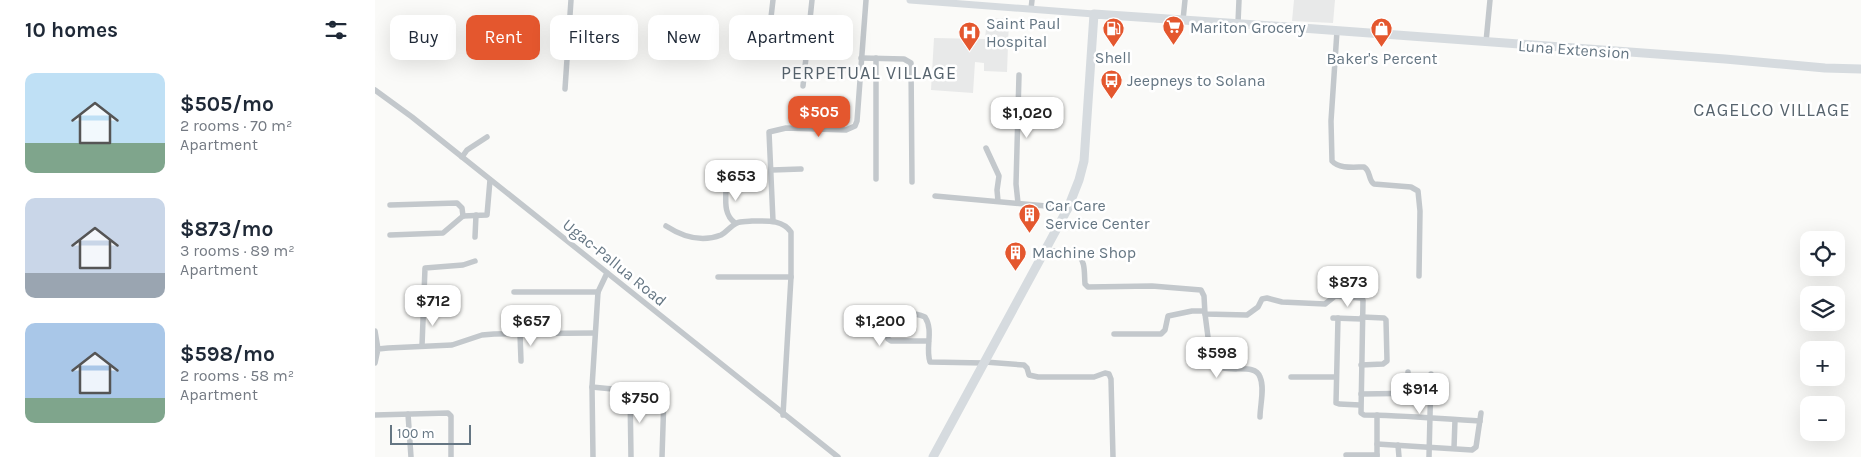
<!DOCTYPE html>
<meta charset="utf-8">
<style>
:root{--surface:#fff;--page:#f6f6f7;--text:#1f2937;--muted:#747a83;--accent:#e4572e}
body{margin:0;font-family:Karla,sans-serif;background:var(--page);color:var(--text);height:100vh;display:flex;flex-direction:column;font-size:19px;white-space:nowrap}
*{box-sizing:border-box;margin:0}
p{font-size:16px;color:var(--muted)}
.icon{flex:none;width:28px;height:28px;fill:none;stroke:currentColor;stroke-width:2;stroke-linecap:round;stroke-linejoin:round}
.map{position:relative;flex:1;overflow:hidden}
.drawer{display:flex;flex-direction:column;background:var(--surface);width:375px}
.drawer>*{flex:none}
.hud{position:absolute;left:15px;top:15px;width:475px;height:45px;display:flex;gap:10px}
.fabs{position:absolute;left:1425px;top:231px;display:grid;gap:10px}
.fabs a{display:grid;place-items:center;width:45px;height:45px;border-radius:10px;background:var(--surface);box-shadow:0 5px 20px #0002;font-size:25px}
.scale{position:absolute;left:15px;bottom:12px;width:81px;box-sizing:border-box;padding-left:5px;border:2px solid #657683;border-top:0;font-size:14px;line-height:18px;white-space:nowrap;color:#657683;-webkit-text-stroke:4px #fff;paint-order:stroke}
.price{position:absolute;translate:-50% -42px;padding:0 11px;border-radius:10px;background:#fff;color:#222;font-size:16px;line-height:32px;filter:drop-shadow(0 1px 2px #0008)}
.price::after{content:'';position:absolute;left:50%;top:30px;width:15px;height:11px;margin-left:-8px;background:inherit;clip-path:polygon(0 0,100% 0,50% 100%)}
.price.on{background:var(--accent);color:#fff}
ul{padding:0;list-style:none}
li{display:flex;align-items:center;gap:15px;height:125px;padding:0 25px}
li span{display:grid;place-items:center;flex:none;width:140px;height:100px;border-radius:10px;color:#555}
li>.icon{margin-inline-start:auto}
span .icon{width:60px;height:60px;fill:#fffc;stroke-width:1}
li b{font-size:21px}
h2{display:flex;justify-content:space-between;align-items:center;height:60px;padding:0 25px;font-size:21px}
.tag{padding:0 18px;border-radius:10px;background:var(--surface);box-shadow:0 5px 20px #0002;font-size:18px;line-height:45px}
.tag.on{background:var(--accent);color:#fff}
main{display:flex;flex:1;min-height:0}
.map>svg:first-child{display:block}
</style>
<main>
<section class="drawer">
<h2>10 homes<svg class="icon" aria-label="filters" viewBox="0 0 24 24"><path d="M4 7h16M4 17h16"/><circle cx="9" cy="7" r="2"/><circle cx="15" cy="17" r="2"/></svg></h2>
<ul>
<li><span style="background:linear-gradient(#bfe0f5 70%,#7fa58c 0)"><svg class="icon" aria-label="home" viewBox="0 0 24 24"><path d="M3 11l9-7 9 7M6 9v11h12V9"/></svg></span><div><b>$505/mo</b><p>2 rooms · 70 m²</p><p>Apartment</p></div></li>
<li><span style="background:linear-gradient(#c9d6e8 75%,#9aa5b1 0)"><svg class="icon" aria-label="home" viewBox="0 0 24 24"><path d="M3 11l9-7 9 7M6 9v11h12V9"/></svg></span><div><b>$873/mo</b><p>3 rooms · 89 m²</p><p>Apartment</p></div></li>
<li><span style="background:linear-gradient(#a9c7e8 75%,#7fa58c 0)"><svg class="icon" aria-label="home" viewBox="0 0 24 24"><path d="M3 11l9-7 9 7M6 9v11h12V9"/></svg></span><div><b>$598/mo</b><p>2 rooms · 58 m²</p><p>Apartment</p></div></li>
</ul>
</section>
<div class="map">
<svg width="1486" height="457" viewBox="0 0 1486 457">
<rect width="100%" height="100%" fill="#fafaf8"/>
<g fill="#e8e9e9">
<polygon points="919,0 960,0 958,23 917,21"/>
<polygon points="612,18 634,19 632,72 609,71 609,63 600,62 598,93 556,90 559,38 610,39"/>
</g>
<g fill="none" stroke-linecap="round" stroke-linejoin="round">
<g stroke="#c3c8cc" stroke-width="5.5">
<polyline points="656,9 657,0"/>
<polyline points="808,20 810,0"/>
<polyline points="863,23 864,0"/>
<path d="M962,31L956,121L957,161C964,169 979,167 989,167C996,171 993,180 999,184L1036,187L1043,191L1045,211L1044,276"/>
<polyline points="1111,42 1115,0"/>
<polyline points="392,52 398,0"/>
<polyline points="486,58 529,59 536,63 537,182"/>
<polyline points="501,58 501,179"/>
<polyline points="428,86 437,0"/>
<polyline points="190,89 196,0"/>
<polyline points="0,90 37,117 463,457"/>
<polyline points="611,148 624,176 622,190 623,201"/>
<polyline points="87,157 92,150 112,137"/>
<polyline points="397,170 426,169"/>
<path d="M351,186C351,200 348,214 360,223"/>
<polyline points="560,196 693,208"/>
<polyline points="643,203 641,184 644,75"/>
<polyline points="15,205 82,203 87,208 88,216"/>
<polyline points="398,221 394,132 411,128 471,130 480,126 482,121 491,0"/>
<path d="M291,226C308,237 326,243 346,235C352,232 355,226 362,223C366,221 372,222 377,221C391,221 407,219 416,232V277L408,415"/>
<polyline points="15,235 68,233 88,216 112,215 115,180"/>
<polyline points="100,237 101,215"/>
<path d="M671,250L702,254C711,261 709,273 710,284L713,287L777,286L826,290L829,296L830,314L872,315L883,307L887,299L892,298L907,302L950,304L960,296L986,298L988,300L986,413L989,415C1027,415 1066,419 1105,421"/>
<polyline points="343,277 416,277"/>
<polyline points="139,292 223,292"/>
<path d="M830,314L836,360C847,378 879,360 885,377C890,388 885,405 885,417"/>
<polyline points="958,318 987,319"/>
<polyline points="963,318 961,403 964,404 985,405"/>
<polyline points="0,331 3,349"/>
<polyline points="145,334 146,361"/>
<polyline points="739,334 786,334 790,330 793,316 817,311 829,311"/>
<path d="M554,341H516L513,339L511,334V316C519,310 541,313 550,317C559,331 550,347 555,362L609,363"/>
<polyline points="47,346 50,268 88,265 100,261"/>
<polyline points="610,362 649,365 652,368 654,375 663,377 719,377 730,373 734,374 736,379 738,457"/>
<polyline points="0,363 3,349 13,348 77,345 107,335 119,334 220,333"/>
<polyline points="986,365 1008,364 1012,361 1011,320 1009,318 987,317"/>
<polyline points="1033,372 1033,394"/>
<polyline points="916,377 961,377"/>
<polyline points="217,387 288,394 289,396 287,457"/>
<polyline points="255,391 256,457"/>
<polyline points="986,394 1055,393"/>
<polyline points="33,414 36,457"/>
<polyline points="0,415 73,413 76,416 76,457"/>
<polyline points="1002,444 1097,450 1101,447 1106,413"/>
<polyline points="1023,445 1024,457"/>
<polyline points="1079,448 1080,420"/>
<polyline points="971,455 1002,455"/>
<polyline points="218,457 217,387 223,292 232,273"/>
<polyline points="1002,457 1002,415"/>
<polyline points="1054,457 1056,374"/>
</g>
<polyline stroke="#d6dbdf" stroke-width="7" points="535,0 719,14"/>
<polyline stroke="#d6dbdf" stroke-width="9" points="558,457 693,208 704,180 709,161 719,14 913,27 1350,59 1450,68 1486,69"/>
</g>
<defs>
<symbol id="supermarket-pin" viewBox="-11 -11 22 30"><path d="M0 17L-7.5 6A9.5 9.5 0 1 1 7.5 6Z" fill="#e4572e" stroke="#fff"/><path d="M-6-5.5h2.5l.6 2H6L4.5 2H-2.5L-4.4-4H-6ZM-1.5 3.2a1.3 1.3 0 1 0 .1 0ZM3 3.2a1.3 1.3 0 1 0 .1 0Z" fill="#fff"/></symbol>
<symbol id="fuel-pin" viewBox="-11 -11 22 30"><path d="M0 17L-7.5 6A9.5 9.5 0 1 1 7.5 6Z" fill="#e4572e" stroke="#fff"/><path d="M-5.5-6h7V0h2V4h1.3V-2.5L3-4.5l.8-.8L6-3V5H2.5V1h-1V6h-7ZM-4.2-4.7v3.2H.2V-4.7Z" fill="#fff"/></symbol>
<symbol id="shop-pin" viewBox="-11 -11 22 30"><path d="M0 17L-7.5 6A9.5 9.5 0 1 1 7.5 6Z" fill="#e4572e" stroke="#fff"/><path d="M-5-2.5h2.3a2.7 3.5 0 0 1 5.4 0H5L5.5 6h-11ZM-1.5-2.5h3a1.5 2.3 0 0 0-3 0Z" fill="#fff"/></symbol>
<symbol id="hospital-pin" viewBox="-11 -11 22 30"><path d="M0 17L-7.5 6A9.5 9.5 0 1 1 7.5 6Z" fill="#e4572e" stroke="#fff"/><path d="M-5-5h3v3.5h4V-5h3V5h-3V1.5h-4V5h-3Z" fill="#fff"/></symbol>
<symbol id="bus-pin" viewBox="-11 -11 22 30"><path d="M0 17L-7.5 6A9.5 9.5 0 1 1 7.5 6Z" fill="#e4572e" stroke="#fff"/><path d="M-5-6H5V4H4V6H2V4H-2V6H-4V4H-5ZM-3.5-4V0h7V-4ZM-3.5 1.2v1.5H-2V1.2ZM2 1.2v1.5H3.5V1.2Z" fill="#fff"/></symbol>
<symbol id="building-pin" viewBox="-11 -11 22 30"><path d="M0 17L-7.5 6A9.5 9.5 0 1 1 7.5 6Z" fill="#e4572e" stroke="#fff"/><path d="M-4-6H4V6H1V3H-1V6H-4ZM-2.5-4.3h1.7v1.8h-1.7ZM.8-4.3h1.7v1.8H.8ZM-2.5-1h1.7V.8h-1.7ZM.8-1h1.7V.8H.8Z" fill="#fff"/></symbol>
</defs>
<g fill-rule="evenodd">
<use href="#supermarket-pin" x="786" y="14" width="25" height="34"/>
<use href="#fuel-pin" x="726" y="16" width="25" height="34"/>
<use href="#shop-pin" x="994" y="16" width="25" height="34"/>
<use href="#hospital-pin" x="582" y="20" width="25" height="34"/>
<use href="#bus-pin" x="724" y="68" width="25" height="34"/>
<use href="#building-pin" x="642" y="202" width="25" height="34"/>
<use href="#building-pin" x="628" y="240" width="25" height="34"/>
</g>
<g text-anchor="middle" stroke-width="5" stroke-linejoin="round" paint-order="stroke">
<g font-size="16" fill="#657683" stroke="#fff" text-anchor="start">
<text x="611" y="29">Saint Paul<tspan x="611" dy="18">Hospital</tspan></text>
<text x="815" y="33">Mariton Grocery</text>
<text x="738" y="63" text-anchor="middle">Shell</text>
<text x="1007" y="64" text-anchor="middle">Baker's Percent</text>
<text x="752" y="86">Jeepneys to Solana</text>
<text x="670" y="211">Car Care<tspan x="670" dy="18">Service Center</tspan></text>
<text x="657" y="258">Machine Shop</text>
</g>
<g font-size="16" fill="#657683" stroke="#fff">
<text transform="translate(1199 49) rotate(4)" y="6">Luna Extension</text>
<text transform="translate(240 262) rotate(39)" y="6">Ugac-Pallua Road</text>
</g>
<g font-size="18" letter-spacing="1" fill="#57646e" stroke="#fff">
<text x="494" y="79">PERPETUAL VILLAGE</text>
<text x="1397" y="116">CAGELCO VILLAGE</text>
</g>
</g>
</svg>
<div class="fabs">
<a><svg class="icon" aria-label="locate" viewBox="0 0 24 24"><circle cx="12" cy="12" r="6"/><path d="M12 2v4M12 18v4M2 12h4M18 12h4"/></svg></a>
<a><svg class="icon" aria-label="layers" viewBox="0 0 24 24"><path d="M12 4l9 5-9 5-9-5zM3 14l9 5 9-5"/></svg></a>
<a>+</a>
<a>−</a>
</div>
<div class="scale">100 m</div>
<b class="price on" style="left:444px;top:138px">$505</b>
<b class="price" style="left:652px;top:139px">$1,020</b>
<b class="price" style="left:361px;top:202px">$653</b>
<b class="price" style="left:973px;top:308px">$873</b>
<b class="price" style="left:58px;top:327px">$712</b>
<b class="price" style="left:156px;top:347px">$657</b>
<b class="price" style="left:505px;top:347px">$1,200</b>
<b class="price" style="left:842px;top:379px">$598</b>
<b class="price" style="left:1045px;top:415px">$914</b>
<b class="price" style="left:265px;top:424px">$750</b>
<div class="hud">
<a class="tag">Buy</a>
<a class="tag on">Rent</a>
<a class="tag">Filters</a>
<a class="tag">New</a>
<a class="tag">Apartment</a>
</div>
</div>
</main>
